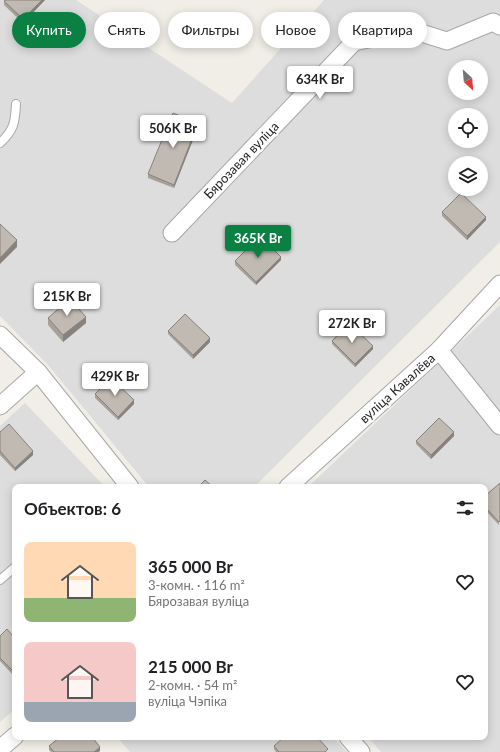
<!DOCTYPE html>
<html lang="ru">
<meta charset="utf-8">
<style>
:root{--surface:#fff;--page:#f2f2f2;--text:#202124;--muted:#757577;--accent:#0b8043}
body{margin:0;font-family:Lato,sans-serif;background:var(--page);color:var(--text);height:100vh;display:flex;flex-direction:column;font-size:15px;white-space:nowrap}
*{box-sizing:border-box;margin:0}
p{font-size:13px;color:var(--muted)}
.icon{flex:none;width:22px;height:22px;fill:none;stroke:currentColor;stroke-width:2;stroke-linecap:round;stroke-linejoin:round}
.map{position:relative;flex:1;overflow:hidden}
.drawer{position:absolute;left:12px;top:484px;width:476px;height:256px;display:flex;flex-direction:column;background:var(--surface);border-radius:8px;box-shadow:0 2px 10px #0003}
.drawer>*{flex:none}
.top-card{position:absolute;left:12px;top:12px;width:476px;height:36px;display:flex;gap:8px}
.needle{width:26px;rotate:154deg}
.tools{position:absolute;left:448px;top:60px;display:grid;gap:8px}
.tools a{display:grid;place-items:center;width:40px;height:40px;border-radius:50%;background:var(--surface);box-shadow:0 2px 10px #0003;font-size:20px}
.price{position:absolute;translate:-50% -34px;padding:0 9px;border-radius:4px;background:#fff;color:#222;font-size:13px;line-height:26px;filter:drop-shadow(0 1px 2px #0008)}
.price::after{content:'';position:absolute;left:50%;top:24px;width:12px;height:9px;margin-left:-6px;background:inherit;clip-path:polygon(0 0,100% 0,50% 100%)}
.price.active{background:var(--accent);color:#fff}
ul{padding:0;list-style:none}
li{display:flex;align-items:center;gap:12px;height:100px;padding:0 12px}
li span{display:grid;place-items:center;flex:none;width:112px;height:80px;border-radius:8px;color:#555}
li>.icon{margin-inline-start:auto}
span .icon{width:48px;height:48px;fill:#fffc;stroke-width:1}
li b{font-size:17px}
h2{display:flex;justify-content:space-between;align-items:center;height:48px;padding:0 12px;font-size:17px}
.pill{padding:0 14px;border-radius:18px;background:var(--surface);box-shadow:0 2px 10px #0003;font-size:14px;line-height:36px}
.pill.active{background:var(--accent);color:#fff}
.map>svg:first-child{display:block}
</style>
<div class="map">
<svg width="500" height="752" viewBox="0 0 500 752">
<rect width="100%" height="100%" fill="#f0eee6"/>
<g fill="#dedddd" fill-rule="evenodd">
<path d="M0,0H76L232,103L324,0H500V242L254,487H149L48,365L0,316ZM455,67H481V93H455ZM455,115H481V141H455ZM455,163H481V189H455Z"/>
<polygon points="500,305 500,752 381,752 368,737 485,737 485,487 308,487"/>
<polygon points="25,403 105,487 15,487 15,709 0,722 0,426"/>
<polygon points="117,737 333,737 347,752 130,752"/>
</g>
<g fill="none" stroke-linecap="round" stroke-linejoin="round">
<defs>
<g id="service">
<path d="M0,143C14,130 15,123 16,104"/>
<polyline points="0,580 15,567"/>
</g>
<g id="minor">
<polyline points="172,233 354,42 412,30 447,41 493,22 500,26"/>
<polyline points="0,335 38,372 130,487"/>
<polyline points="439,350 500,426"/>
<polyline points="0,406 38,372"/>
<polyline points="288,487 439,350 500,284"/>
<polyline points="348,737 361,752"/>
<polyline points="0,749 15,736"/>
</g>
</defs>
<use href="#service" stroke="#a7a7a7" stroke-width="10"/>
<use href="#minor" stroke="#a7a7a7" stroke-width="19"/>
<use href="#service" stroke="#fff" stroke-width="8"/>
<use href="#minor" stroke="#fff" stroke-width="17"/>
</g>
<g fill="#a6a099">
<polygon points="6,0 45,0 23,23 4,5 4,1"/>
<polygon points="198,127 174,188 148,178 148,174"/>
<polygon points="442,212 486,220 467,240 442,216"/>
<polygon points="281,260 256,285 235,265 235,261"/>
<polygon points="48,318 86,323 63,342 48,325"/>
<polygon points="168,331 210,342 193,359 168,334"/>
<polygon points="332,341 373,349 355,367 332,344"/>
<polygon points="95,394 134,404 118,420 95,398"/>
<polygon points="0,432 33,455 15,471 0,455"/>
<polygon points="454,436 431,459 416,444 416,441"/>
<polygon points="500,483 499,525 485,510 485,496"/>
<polygon points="15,633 15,675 14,676 0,661 0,636 12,635"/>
<polygon points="49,746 100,751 98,752 51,752 49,750"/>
<polygon points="274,746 328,752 276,752 274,749"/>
</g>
<g fill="#87827d">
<polygon points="42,0 45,0 23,23 23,19"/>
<polygon points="198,123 198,127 174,188 174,185"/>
<polygon points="486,217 486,220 467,240 467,236"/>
<polygon points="17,240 17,247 0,264 0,258"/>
<polygon points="281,257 281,260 256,285 256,282"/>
<polygon points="86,317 86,323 63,342 63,335"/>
<polygon points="210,338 210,342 193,359 193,355"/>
<polygon points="373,346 373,349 355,367 355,364"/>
<polygon points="134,400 134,404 118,420 118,417"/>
<polygon points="454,432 454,436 431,459 431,455"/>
<polygon points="33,451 33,455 15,471 15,468"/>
<polygon points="100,747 100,751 98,752 94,752"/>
</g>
<g fill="#c1bab2" stroke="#87827d">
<polygon points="6,0 42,0 23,19 4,1"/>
<polygon points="173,113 198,123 174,185 148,174"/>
<polygon points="461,193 486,217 467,236 442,212"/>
<polygon points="0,224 17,240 0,258"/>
<polygon points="260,236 281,257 256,282 235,261"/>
<polygon points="70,299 86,317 63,335 48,318"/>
<polygon points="185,314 210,338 193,355 168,331"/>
<polygon points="349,323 373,346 355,364 332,341"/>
<polygon points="111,378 134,400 118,417 95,394"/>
<polygon points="439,418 454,432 431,455 416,441"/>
<polygon points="9,424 33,451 15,468 0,451 0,432"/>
<polygon points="205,480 213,487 198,487"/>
<polygon points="500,483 500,521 499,522 485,507 485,496"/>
<polygon points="7,629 12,635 15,633 15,671 14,672 0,658 0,636"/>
<polygon points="60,737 92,737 100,747 94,752 54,752 49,746"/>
<polygon points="284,737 317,737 328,749 325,752 279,752 274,746"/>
</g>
<g text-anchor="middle" stroke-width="4" stroke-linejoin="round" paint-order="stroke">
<g font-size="13" fill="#202020" stroke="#fff">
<text transform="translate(241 160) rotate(-46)" y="5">Бярозавая вуліца</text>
<text transform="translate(397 388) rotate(-42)" y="5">вуліца Кавалёва</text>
</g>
</g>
</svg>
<div class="tools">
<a><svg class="needle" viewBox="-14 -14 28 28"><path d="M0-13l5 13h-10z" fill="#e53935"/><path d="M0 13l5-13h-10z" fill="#757577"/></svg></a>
<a><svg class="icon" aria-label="locate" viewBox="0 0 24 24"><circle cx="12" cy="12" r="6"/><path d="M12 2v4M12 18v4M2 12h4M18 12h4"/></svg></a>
<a><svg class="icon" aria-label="layers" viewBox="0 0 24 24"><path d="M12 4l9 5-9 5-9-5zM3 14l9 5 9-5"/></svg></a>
</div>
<b class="price" style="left:320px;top:100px">634K Br</b>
<b class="price" style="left:173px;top:149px">506K Br</b>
<b class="price active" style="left:258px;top:259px">365K Br</b>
<b class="price" style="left:67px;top:317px">215K Br</b>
<b class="price" style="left:352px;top:344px">272K Br</b>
<b class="price" style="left:115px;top:397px">429K Br</b>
<div class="top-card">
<a class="pill active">Купить</a>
<a class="pill">Снять</a>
<a class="pill">Фильтры</a>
<a class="pill">Новое</a>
<a class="pill">Квартира</a>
</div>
<section class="drawer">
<h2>Объектов: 6<svg class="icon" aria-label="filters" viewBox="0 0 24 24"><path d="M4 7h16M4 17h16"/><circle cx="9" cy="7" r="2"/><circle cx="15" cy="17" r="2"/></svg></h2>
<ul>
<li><span style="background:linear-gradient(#ffd9b3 70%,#8fb573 0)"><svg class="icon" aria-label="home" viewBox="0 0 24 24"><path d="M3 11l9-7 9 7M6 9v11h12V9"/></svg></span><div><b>365 000 Br</b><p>3-комн. · 116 m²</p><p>Бярозавая вуліца</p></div><svg class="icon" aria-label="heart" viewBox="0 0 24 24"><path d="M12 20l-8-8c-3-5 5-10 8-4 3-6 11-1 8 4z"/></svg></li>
<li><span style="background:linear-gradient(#f6c9c9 75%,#9aa5b1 0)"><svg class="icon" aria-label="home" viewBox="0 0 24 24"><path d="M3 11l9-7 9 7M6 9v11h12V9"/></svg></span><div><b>215 000 Br</b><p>2-комн. · 54 m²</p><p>вуліца Чэпіка</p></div><svg class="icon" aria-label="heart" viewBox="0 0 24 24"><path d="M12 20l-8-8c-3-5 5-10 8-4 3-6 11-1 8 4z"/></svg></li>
</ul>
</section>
</div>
